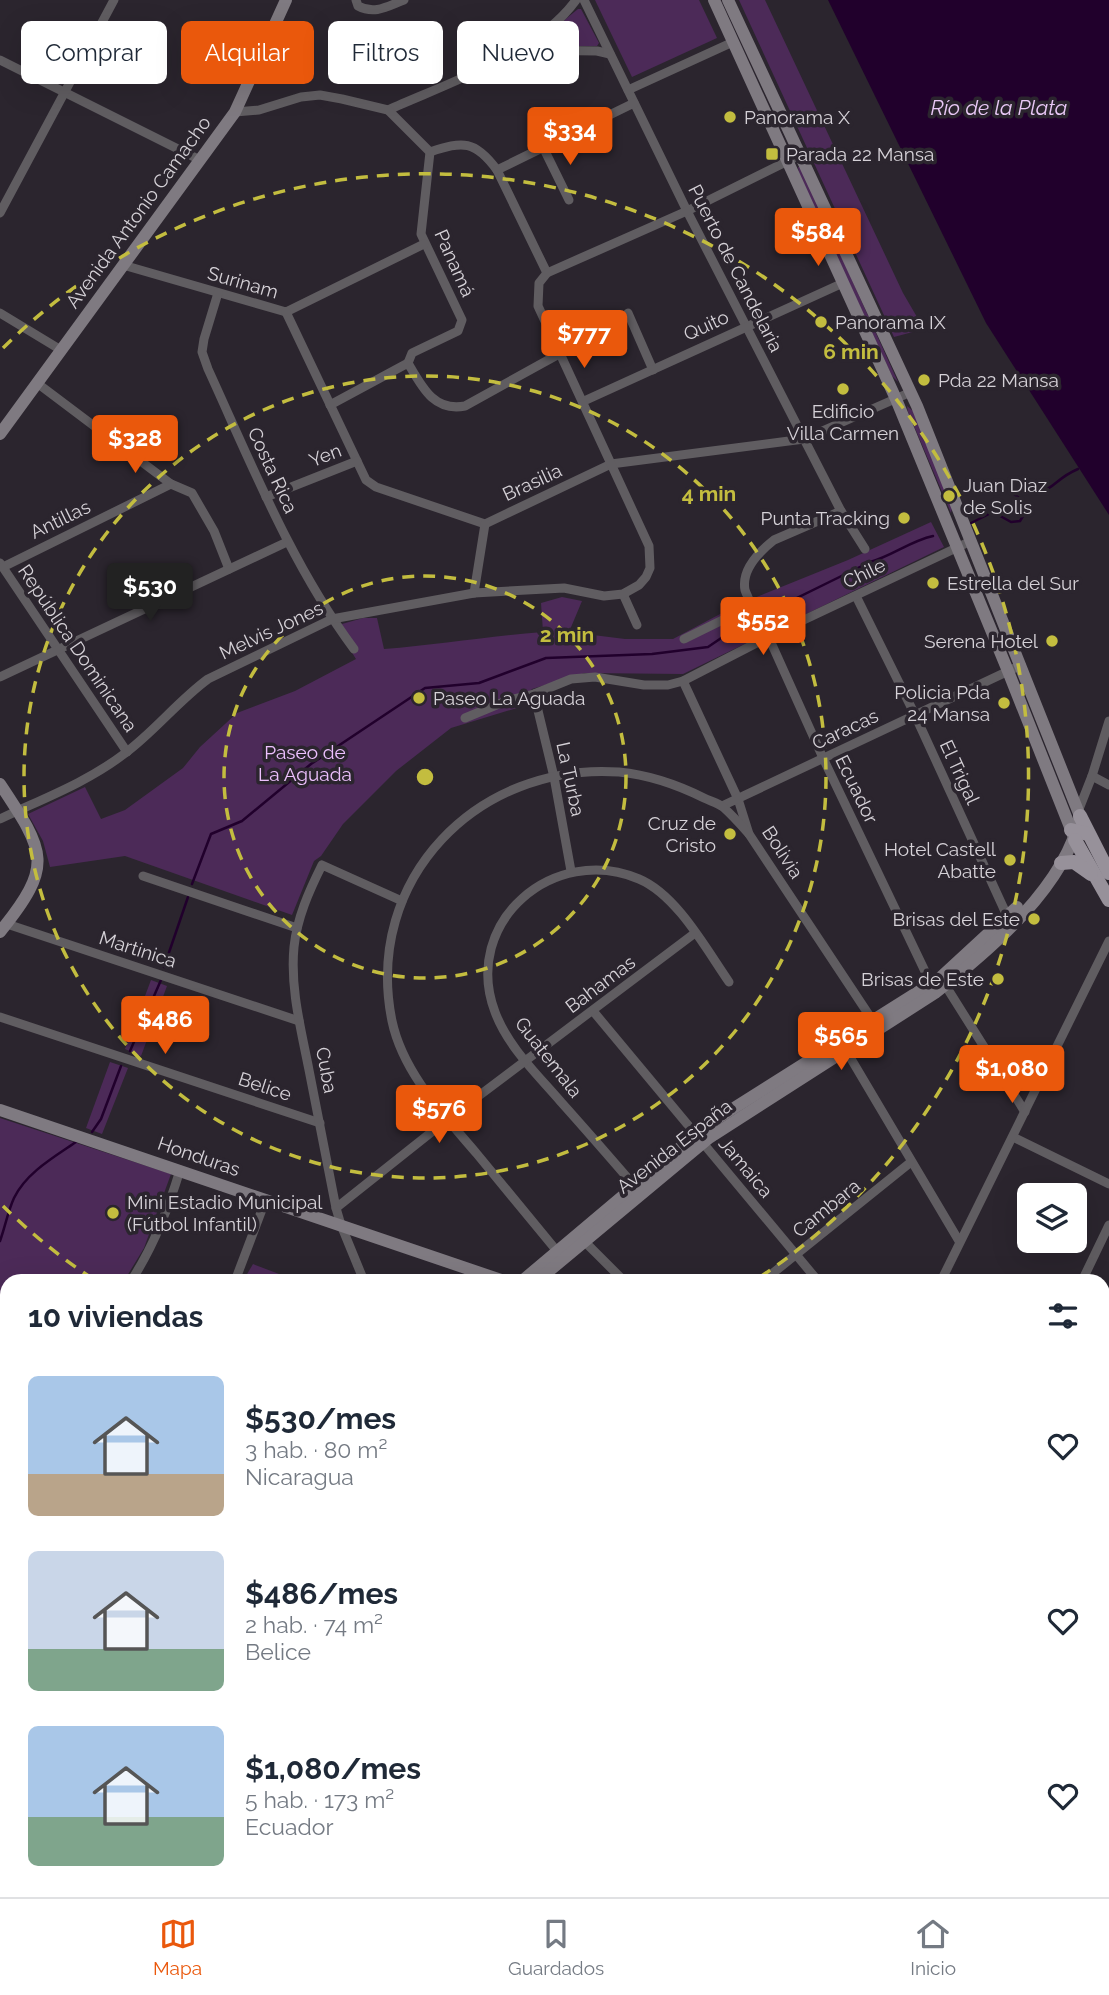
<!DOCTYPE html>
<html lang="es">
<meta charset="utf-8">
<style>
:root{--surface:#fff;--page:#f6f6f7;--text:#1f2937;--muted:#747a83;--line:#e0e1e3;--accent:#ea580c}
body{margin:0;font-family:Raleway,sans-serif;background:var(--page);color:var(--text);height:100vh;display:flex;flex-direction:column;font-size:26px;white-space:nowrap}
*{box-sizing:border-box;margin:0}
p{font-size:23px;color:var(--muted)}
.icon{flex:none;width:38px;height:38px;fill:none;stroke:currentColor;stroke-width:2;stroke-linecap:round;stroke-linejoin:round}
.map{position:relative;flex:1;overflow:hidden}
.drawer{position:absolute;left:0px;top:1274px;width:1110px;height:623px;display:flex;flex-direction:column;background:var(--surface);border-radius:21px 21px 0 0;box-shadow:0 7px 28px #0002}
.drawer>*{flex:none}
.hud{position:absolute;left:21px;top:21px;width:700px;height:63px;display:flex;gap:14px}
.buttons{position:absolute;left:1017px;top:1183px;display:grid;gap:14px}
.buttons a{display:grid;place-items:center;width:70px;height:70px;border-radius:10px;background:var(--surface);box-shadow:0 7px 28px #0002;font-size:35px}
.price{position:absolute;translate:-50% -60px;padding:0 16px;border-radius:7px;background:var(--accent);color:#fff;font-size:23px;line-height:46px;filter:drop-shadow(0 2px 4px #0008)}
.price::after{content:'';position:absolute;left:50%;top:42px;width:21px;height:16px;margin-left:-10px;background:inherit;clip-path:polygon(0 0,100% 0,50% 100%)}
.price.current{background:#222;color:#fff}
ul{padding:0;list-style:none}
li{display:flex;align-items:center;gap:21px;height:175px;padding:0 28px}
li span{display:grid;place-items:center;flex:none;width:196px;height:140px;border-radius:10px;color:#555}
li>.icon{margin-inline-start:auto}
span .icon{width:84px;height:84px;fill:#fffc;stroke-width:1}
li b{font-size:30px}
h2{display:flex;justify-content:space-between;align-items:center;height:84px;padding:0 28px;font-size:30px}
.pill{padding:0 24px;border-radius:10px;background:var(--surface);box-shadow:0 7px 28px #0002;font-size:24px;line-height:63px}
.pill.current{background:var(--accent);color:#fff}
.tabs{display:flex;justify-content:space-around;align-items:center;height:98px;border-top:2px solid var(--line);background:var(--surface);font-size:19px;color:var(--muted)}
.tabs a{display:grid;justify-items:center;gap:4px}
.tabs .current{color:var(--accent)}
.map>svg:first-child{display:block}
</style>
<div class="map">
<svg width="1109" height="1897" viewBox="0 0 1109 1897">
<rect width="100%" height="100%" fill="#2b252e"/>
<g fill="#4c2a58">
<polygon points="595,0 699,0 717,38 632,77"/>
<polygon points="739,0 765,0 903,293 924,329 894,337"/>
<polygon points="578,9 581,9 599,43 597,46 536,46 535,44"/>
<polygon points="798,167 801,167 898,382 892,376 799,175"/>
<polygon points="907,406 913,411 952,507 951,513 908,412"/>
<path d="M931,522L944,547L683,674L585,673L532,689L517,708L451,728L396,771L343,824L321,856L314,861L292,915L125,856L50,867L43,841L28,814L85,787L101,819L125,810L183,768L200,747L237,713L295,691L356,659L335,626L363,618H377L384,649C437,645 489,636 543,632L541,603L562,597L582,601L569,632L625,639H673L739,604L848,560Z"/>
<polygon points="151,980 167,986 141,1056 125,1049"/>
<polygon points="110,1062 128,1068 102,1134 86,1128"/>
<polygon points="0,1118 171,1174 144,1248 124,1281 7,1281 7,1314 0,1312"/>
<polygon points="253,1264 279,1274 290,1281 243,1281"/>
</g>
<polygon fill="#21002c" points="828,0 1109,0 1109,515 986,323"/>
<g fill="none" stroke-linecap="round" stroke-linejoin="round">
<g stroke="#21002c" stroke-width="2.5">
<path d="M971,523L993,512L1011,522L1020,521L1023,516L1024,502L1014,494L1013,479L1017,478C1056,501 1045,483 1078,469"/>
<path d="M192,884L211,834L242,821L311,764L425,688L479,683L546,658L652,654L708,647L736,628L870,562C892,556 910,541 933,536"/>
<polyline points="164,967 188,897"/>
<polyline points="130,1051 161,980"/>
<polyline points="92,1132 101,1119 121,1066"/>
<path d="M0,1241C5,1227 8,1211 14,1198C26,1173 54,1157 76,1142"/>
</g>
<g stroke="#605d61" stroke-width="9">
<path d="M356,0L358,6C375,15 388,6 404,0"/>
<polyline points="584,0 687,211 841,511 865,549"/>
<polyline points="520,50 597,51 610,54"/>
<polyline points="0,60 200,160"/>
<polyline points="628,90 733,42"/>
<path d="M388,110C448,83 537,54 576,0"/>
<polyline points="235,112 259,110 301,97 320,95 342,99 388,110 430,152 421,234 462,320 458,331 412,353 408,363"/>
<polyline points="543,147 569,200"/>
<path d="M430,152C463,141 475,140 497,170L547,273"/>
<polyline points="497,170 634,103"/>
<polyline points="0,213 114,0"/>
<polyline points="123,265 286,312 424,244"/>
<path d="M218,293L204,339L202,352L208,369C252,465 291,564 354,649"/>
<polyline points="286,312 366,480 376,487 485,524 611,464 804,439 911,392"/>
<polyline points="0,313 61,350"/>
<polyline points="628,313 653,370"/>
<polyline points="37,383 171,484 192,493 214,531 229,569"/>
<polyline points="584,401 843,283"/>
<path d="M330,405L408,363C422,387 434,412 465,406L559,354"/>
<polyline points="266,497 357,461"/>
<polyline points="0,563 127,752"/>
<polyline points="3,567 171,484"/>
<polyline points="474,593 485,524"/>
<polyline points="623,594 637,625"/>
<polyline points="856,596 915,715 1009,920"/>
<polyline points="769,638 823,758 933,988"/>
<path d="M684,639L751,606C750,600 747,596 745,590C741,569 760,551 774,540L841,511"/>
<polyline points="0,677 287,542"/>
<polyline points="683,681 738,799 749,834 875,1024"/>
<polyline points="534,694 554,777 571,871"/>
<polyline points="465,718 506,701 534,694 571,679 595,677 644,685 668,685 683,681 774,634 971,541"/>
<polyline points="1092,776 1109,785"/>
<polyline points="722,806 1021,665"/>
<polyline points="1079,809 1092,776 1109,721"/>
<path d="M0,819C42,799 86,783 124,754C154,732 178,701 208,679L332,619L474,593L564,588L604,596L623,594L639,585L646,577L650,568L649,546L538,306L539,283L547,273L687,211L800,155"/>
<polyline points="143,876 297,928"/>
<polyline points="7,924 299,1021"/>
<polyline points="942,980 1025,1112"/>
<polyline points="593,1011 818,1281"/>
<polyline points="0,1017 320,1123"/>
<polyline points="844,1047 959,1241"/>
<polyline points="1013,1137 1109,1184"/>
<path d="M638,1190C613,1161 587,1131 561,1102C537,1074 508,1047 495,1012C461,922 554,843 639,879C677,895 706,949 729,982"/>
<polyline points="336,1208 448,1119 695,933"/>
<polyline points="581,1238 624,1281"/>
<path d="M561,1256C533,1222 505,1188 477,1154C444,1115 403,1073 392,1021C363,879 478,762 619,772C650,775 676,784 704,798C710,801 718,803 723,807C732,815 741,825 749,834"/>
<path d="M131,1281C154,1246 168,1210 180,1170"/>
<polyline points="235,1281 266,1199"/>
<path d="M364,1281L341,1225L336,1208C327,1162 318,1116 309,1070C301,1029 290,988 294,947C297,918 309,891 322,865L402,901"/>
<polyline points="763,1281 911,1162"/>
<polyline points="941,1281 1109,941"/>
<polyline points="1082,1281 1109,1225"/>
<polyline points="0,1391 7,1386"/>
<polyline points="0,1407 7,1414"/>
<polyline points="1102,1464 1109,1463"/>
<polyline points="1102,1574 1109,1572"/>
<polyline points="0,1704 7,1684"/>
<polyline points="1102,1712 1109,1719"/>
<polyline points="1102,1776 1109,1765"/>
<polyline points="0,1881 7,1883"/>
<polyline points="27,1890 47,1897"/>
<polyline points="254,1897 261,1890"/>
<polyline points="647,1897 650,1890"/>
<polyline points="853,1897 853,1890"/>
<polyline points="973,1897 976,1890"/>
</g>
<g stroke="#7f7a81" stroke-width="12">
<polyline points="714,0 896,399 1008,671 1074,837"/>
<polyline points="0,434 235,112 286,0"/>
<path d="M0,784C46,853 54,865 0,932"/>
<polyline points="0,1110 504,1281"/>
<polyline points="522,1281 707,1125 940,978 1017,907"/>
<path d="M537,1281L709,1138L935,993C990,950 1066,886 1080,816L917,406L728,0"/>
<polyline points="0,1327 7,1328"/>
<polyline points="0,1347 7,1348"/>
<polyline points="0,1535 7,1533"/>
<polyline points="0,1545 7,1543"/>
<polyline points="1020,1890 1030,1897"/>
<polyline points="807,1897 811,1890"/>
</g>
<g stroke="#97919a" stroke-width="14">
<polyline points="1080,816 1109,873"/>
<polyline points="1071,830 1088,834"/>
<polyline points="1075,840 1109,900"/>
<polyline points="1061,863 1074,862 1091,874"/>
</g>
</g>
<g fill="none" stroke="#c3bd3f" stroke-width="3.5" stroke-dasharray="12 9">
<circle cx="425" cy="777" r="201"/>
<circle cx="425" cy="777" r="401"/>
<path d="M93 1279A602 602 0 0 1 3 1206M3 348A602 602 0 1 1 757 1279"/>
</g>
<g fill="#c3bd3f" stroke="#2b252e" stroke-width="2.5">
<circle cx="730" cy="117" r="7"/>
<rect x="765" y="147" width="14" height="14" rx="3.5"/>
<circle cx="821" cy="322" r="7"/>
<circle cx="924" cy="380" r="7"/>
<circle cx="843" cy="389" r="7"/>
<circle cx="949" cy="496" r="7"/>
<circle cx="904" cy="518" r="7"/>
<circle cx="933" cy="583" r="7"/>
<circle cx="1052" cy="641" r="7"/>
<circle cx="419" cy="698" r="7"/>
<circle cx="1004" cy="703" r="7"/>
<circle cx="730" cy="834" r="7"/>
<circle cx="1010" cy="860" r="7"/>
<circle cx="1034" cy="919" r="7"/>
<circle cx="998" cy="979" r="7"/>
<circle cx="113" cy="1213" r="7"/>
</g>
<g text-anchor="middle" stroke-width="7" stroke-linejoin="round" paint-order="stroke">
<g font-size="19" fill="#d5d1d7" stroke="#2b252e" text-anchor="start">
<text x="744" y="124">Panorama X</text>
<text x="786" y="161">Parada 22 Mansa</text>
<text x="835" y="329">Panorama IX</text>
<text x="938" y="387">Pda 22 Mansa</text>
<text x="843" y="418" text-anchor="middle">Edificio<tspan x="843" dy="22">Villa Carmen</tspan></text>
<text x="963" y="492">Juan Diaz<tspan x="963" dy="22">de Solis</tspan></text>
<text x="890" y="525" text-anchor="end">Punta Tracking</text>
<text x="947" y="590">Estrella del Sur</text>
<text x="1038" y="648" text-anchor="end">Serena Hotel</text>
<text x="990" y="699" text-anchor="end">Policia Pda<tspan x="990" dy="22">24 Mansa</tspan></text>
<text x="433" y="705">Paseo La Aguada</text>
<text x="716" y="830" text-anchor="end">Cruz de<tspan x="716" dy="22">Cristo</tspan></text>
<text x="996" y="856" text-anchor="end">Hotel Castell<tspan x="996" dy="22">Abatte</tspan></text>
<text x="1020" y="926" text-anchor="end">Brisas del Este</text>
<text x="984" y="986" text-anchor="end">Brisas de Este</text>
<text x="127" y="1209">Mini Estadio Municipal<tspan x="127" dy="22">(Fútbol Infantil)</tspan></text>
</g>
<g font-size="19" fill="#d5d1d7" stroke="#2b252e">
<text transform="translate(138 212) rotate(-54)" y="7">Avenida Antonio Camacho</text>
<text transform="translate(455 263) rotate(66)" y="7">Panamá</text>
<text transform="translate(736 268) rotate(63)" y="7">Puerto de Candelaria</text>
<text transform="translate(243 282) rotate(16)" y="7">Surinam</text>
<text transform="translate(706 325) rotate(-25)" y="7">Quito</text>
<text transform="translate(325 455) rotate(-21)" y="7">Yen</text>
<text transform="translate(273 470) rotate(65)" y="7">Costa Rica</text>
<text transform="translate(532 482) rotate(-25)" y="7">Brasilia</text>
<text transform="translate(60 519) rotate(-26)" y="7">Antillas</text>
<text transform="translate(864 573) rotate(-26)" y="7">Chile</text>
<text transform="translate(271 630) rotate(-25)" y="7">Melvis Jones</text>
<text transform="translate(78 648) rotate(56)" y="7">República Dominicana</text>
<text transform="translate(845 729) rotate(-25)" y="7">Caracas</text>
<text transform="translate(960 772) rotate(65)" y="7">El Trigal</text>
<text transform="translate(571 779) rotate(78)" y="7">La Turba</text>
<text transform="translate(857 789) rotate(64)" y="7">Ecuador</text>
<text transform="translate(783 852) rotate(57)" y="7">Bolivia</text>
<text transform="translate(138 949) rotate(18)" y="7">Martinica</text>
<text transform="translate(600 984) rotate(-37)" y="7">Bahamas</text>
<text transform="translate(549 1057) rotate(52)" y="7">Guatemala</text>
<text transform="translate(327 1070) rotate(79)" y="7">Cuba</text>
<text transform="translate(265 1086) rotate(18)" y="7">Belice</text>
<text transform="translate(674 1146) rotate(-38)" y="7">Avenida España</text>
<text transform="translate(199 1156) rotate(19)" y="7">Honduras</text>
<text transform="translate(746 1167) rotate(50)" y="7">Jamaica</text>
<text transform="translate(826 1208) rotate(-39)" y="7">Cambara</text>
</g>
<g font-size="19" fill="#edc0fe" stroke="#2b252e">
<text x="305" y="759">Paseo de<tspan x="305" dy="22">La Aguada</tspan></text>
</g>
<g font-size="21" font-style="italic" fill="#e9c8f6" stroke="#2b252e">
<text x="999" y="115">Río de la Plata</text>
</g>
</g>
<circle cx="425" cy="777" r="10" fill="#c3bd3f" stroke="#2b252e" stroke-width="3.5"/>
<g font-size="21" text-anchor="middle" font-weight="bold" fill="#c3bd3f" stroke="#2b252e" stroke-width="7" stroke-linejoin="round" paint-order="stroke">
<text x="851" y="359">6 min</text>
<text x="709" y="501">4 min</text>
<text x="567" y="642">2 min</text>
</g>
</svg>
<div class="buttons">
<a><svg class="icon" aria-label="layers" viewBox="0 0 24 24"><path d="M12 4l9 5-9 5-9-5zM3 14l9 5 9-5"/></svg></a>
</div>
<b class="price" style="left:570px;top:167px">$334</b>
<b class="price" style="left:818px;top:268px">$584</b>
<b class="price" style="left:584px;top:370px">$777</b>
<b class="price" style="left:135px;top:475px">$328</b>
<b class="price current" style="left:150px;top:623px">$530</b>
<b class="price" style="left:763px;top:657px">$552</b>
<b class="price" style="left:165px;top:1056px">$486</b>
<b class="price" style="left:841px;top:1072px">$565</b>
<b class="price" style="left:1012px;top:1105px">$1,080</b>
<b class="price" style="left:439px;top:1145px">$576</b>
<div class="hud">
<a class="pill">Comprar</a>
<a class="pill current">Alquilar</a>
<a class="pill">Filtros</a>
<a class="pill">Nuevo</a>
</div>
<section class="drawer">
<h2>10 viviendas<svg class="icon" aria-label="filters" viewBox="0 0 24 24"><path d="M4 7h16M4 17h16"/><circle cx="9" cy="7" r="2"/><circle cx="15" cy="17" r="2"/></svg></h2>
<ul>
<li><span style="background:linear-gradient(#a9c7e8 70%,#b9a48a 0)"><svg class="icon" aria-label="home" viewBox="0 0 24 24"><path d="M3 11l9-7 9 7M6 9v11h12V9"/></svg></span><div><b>$530/mes</b><p>3 hab. · 80 m²</p><p>Nicaragua</p></div><svg class="icon" aria-label="heart" viewBox="0 0 24 24"><path d="M12 20l-8-8c-3-5 5-10 8-4 3-6 11-1 8 4z"/></svg></li>
<li><span style="background:linear-gradient(#c9d6e8 70%,#7fa58c 0)"><svg class="icon" aria-label="home" viewBox="0 0 24 24"><path d="M3 11l9-7 9 7M6 9v11h12V9"/></svg></span><div><b>$486/mes</b><p>2 hab. · 74 m²</p><p>Belice</p></div><svg class="icon" aria-label="heart" viewBox="0 0 24 24"><path d="M12 20l-8-8c-3-5 5-10 8-4 3-6 11-1 8 4z"/></svg></li>
<li><span style="background:linear-gradient(#a9c7e8 65%,#7fa58c 0)"><svg class="icon" aria-label="home" viewBox="0 0 24 24"><path d="M3 11l9-7 9 7M6 9v11h12V9"/></svg></span><div><b>$1,080/mes</b><p>5 hab. · 173 m²</p><p>Ecuador</p></div><svg class="icon" aria-label="heart" viewBox="0 0 24 24"><path d="M12 20l-8-8c-3-5 5-10 8-4 3-6 11-1 8 4z"/></svg></li>
</ul>
</section>
</div>
<nav class="tabs">
<a class="current"><svg class="icon" aria-label="map" viewBox="0 0 24 24"><path d="M3 6l6-2 6 2 6-2v14l-6 2-6-2-6 2zM9 4v14M15 6v14"/></svg>Mapa</a>
<a><svg class="icon" aria-label="saved" viewBox="0 0 24 24"><path d="M7 4h10v16l-5-4-5 4z"/></svg>Guardados</a>
<a><svg class="icon" aria-label="home" viewBox="0 0 24 24"><path d="M3 11l9-7 9 7M6 9v11h12V9"/></svg>Inicio</a>
</nav>
